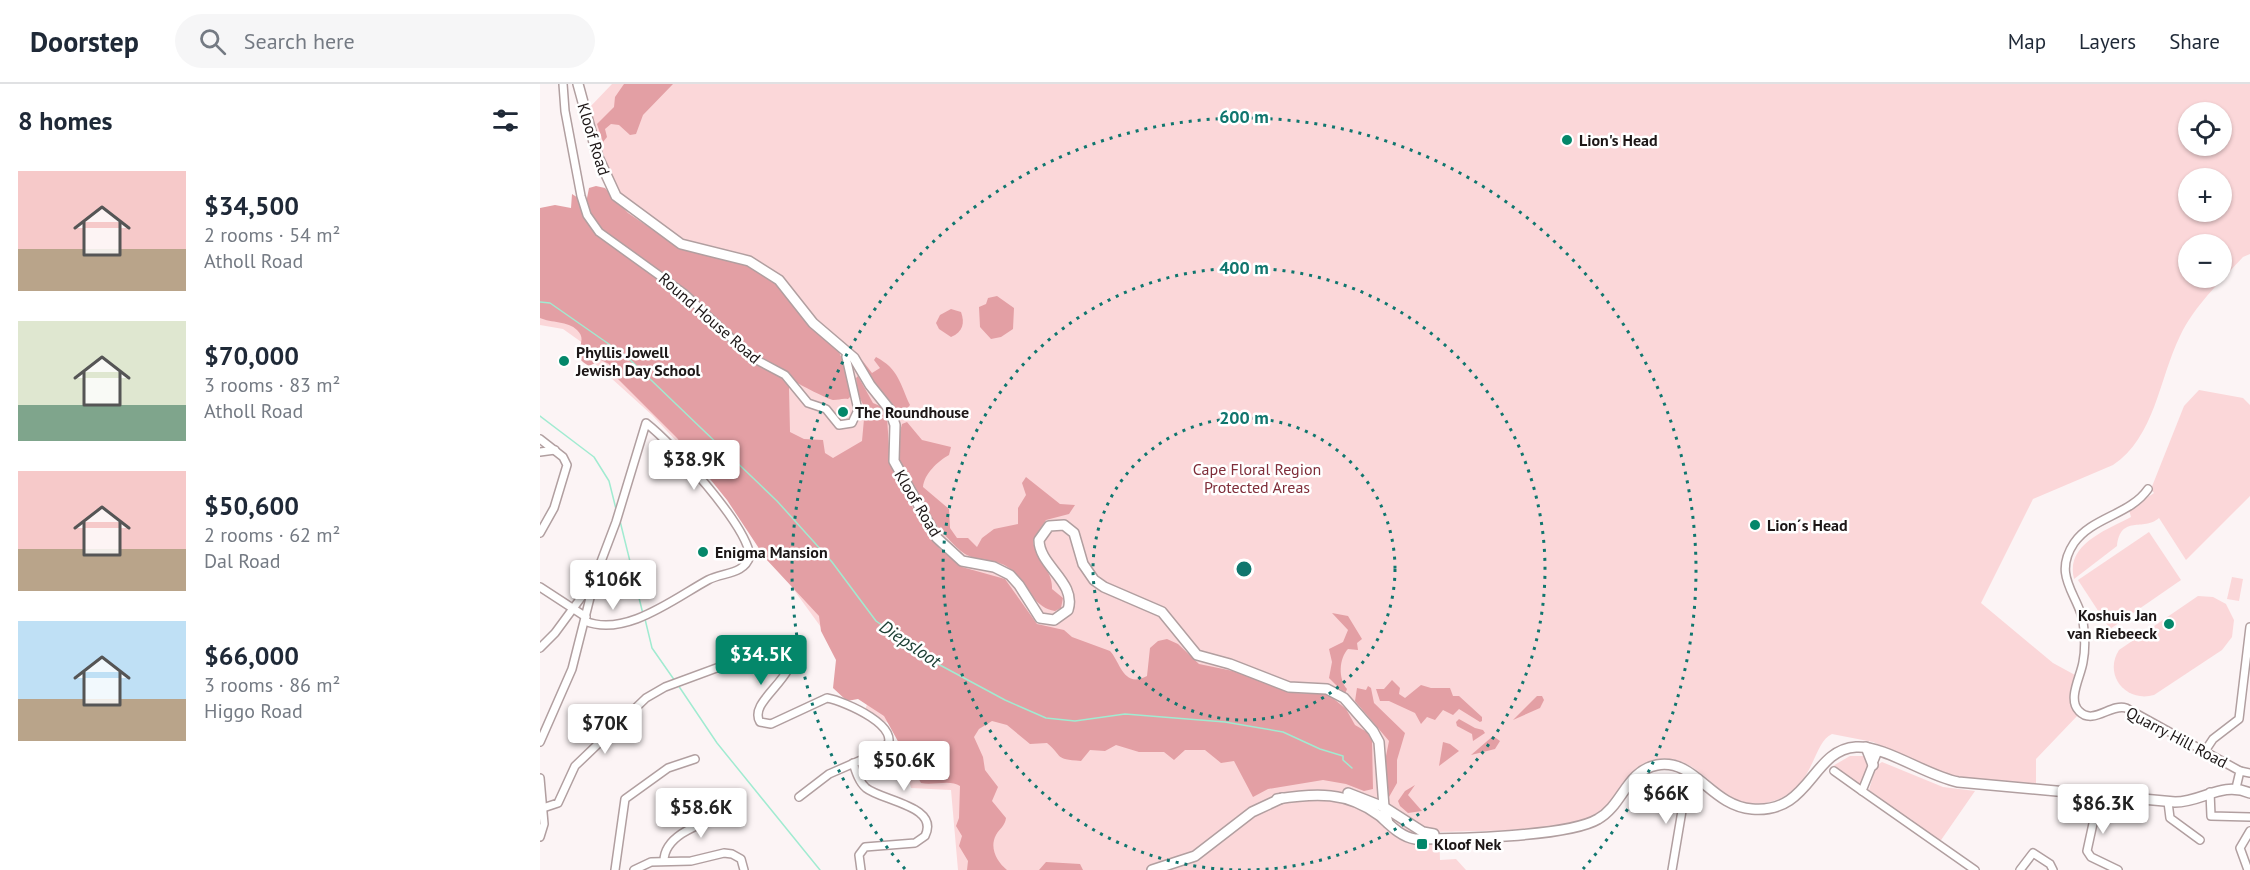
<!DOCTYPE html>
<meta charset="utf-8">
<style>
:root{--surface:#fff;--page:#f6f6f7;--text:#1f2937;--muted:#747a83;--line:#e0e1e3;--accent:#04876a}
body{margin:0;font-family:"PT Sans",sans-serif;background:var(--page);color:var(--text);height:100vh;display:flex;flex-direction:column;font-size:22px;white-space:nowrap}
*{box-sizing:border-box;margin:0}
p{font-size:20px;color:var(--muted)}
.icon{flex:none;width:33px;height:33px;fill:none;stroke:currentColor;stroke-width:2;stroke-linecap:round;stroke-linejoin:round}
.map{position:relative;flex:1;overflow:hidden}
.details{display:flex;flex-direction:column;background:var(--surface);width:540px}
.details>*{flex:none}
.tools{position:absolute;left:1638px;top:18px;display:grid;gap:12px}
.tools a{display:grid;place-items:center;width:54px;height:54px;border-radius:50%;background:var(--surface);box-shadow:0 2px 4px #0004;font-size:30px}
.price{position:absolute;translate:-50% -51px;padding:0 14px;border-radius:6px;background:#fff;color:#222;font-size:20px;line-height:39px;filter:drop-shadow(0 2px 3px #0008)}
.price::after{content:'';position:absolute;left:50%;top:36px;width:18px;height:14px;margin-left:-9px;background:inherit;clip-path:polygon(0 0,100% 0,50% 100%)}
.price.on{background:var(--accent);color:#fff}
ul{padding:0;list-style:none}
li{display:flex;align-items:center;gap:18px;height:150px;padding:0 18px}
li span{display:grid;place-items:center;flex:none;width:168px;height:120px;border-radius:0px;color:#555}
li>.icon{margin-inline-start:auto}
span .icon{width:72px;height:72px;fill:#fffc;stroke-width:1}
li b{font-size:26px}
h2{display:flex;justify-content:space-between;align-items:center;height:72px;padding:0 18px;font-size:26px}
header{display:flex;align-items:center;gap:36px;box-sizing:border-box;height:84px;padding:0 30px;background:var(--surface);border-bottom:2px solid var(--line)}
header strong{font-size:28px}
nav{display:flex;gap:33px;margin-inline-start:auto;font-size:21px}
.search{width:420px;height:54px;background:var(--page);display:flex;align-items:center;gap:15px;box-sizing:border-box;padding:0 21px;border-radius:33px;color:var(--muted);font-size:22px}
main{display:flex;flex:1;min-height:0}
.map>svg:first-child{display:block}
</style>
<header>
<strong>Doorstep</strong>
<div class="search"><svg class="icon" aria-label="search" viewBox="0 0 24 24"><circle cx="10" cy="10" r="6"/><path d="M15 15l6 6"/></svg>Search here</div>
<nav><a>Map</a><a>Layers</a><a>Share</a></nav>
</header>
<main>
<section class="details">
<h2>8 homes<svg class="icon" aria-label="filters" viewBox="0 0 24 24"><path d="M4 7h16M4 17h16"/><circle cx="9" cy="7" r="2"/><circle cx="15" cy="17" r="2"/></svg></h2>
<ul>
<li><span style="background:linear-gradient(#f6c9c9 65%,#b9a48a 0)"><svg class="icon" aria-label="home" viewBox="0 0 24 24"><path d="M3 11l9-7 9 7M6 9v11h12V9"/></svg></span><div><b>$34,500</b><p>2 rooms · 54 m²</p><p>Atholl Road</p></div></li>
<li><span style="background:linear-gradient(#dfe7d0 70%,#7fa58c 0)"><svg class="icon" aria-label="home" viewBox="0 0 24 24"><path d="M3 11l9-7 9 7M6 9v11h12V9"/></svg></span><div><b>$70,000</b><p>3 rooms · 83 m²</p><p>Atholl Road</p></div></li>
<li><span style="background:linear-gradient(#f6c9c9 65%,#b9a48a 0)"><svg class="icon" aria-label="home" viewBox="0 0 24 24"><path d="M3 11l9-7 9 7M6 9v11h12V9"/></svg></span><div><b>$50,600</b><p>2 rooms · 62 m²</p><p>Dal Road</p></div></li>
<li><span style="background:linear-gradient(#bfe0f5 65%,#b9a48a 0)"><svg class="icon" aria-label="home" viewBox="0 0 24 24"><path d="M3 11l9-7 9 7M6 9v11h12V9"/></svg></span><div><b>$66,000</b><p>3 rooms · 86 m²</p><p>Higgo Road</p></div></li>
</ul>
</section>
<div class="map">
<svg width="1710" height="786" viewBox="0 0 1710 786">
<rect width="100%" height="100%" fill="#fcf4f5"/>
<g fill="#fbd7d9" fill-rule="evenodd">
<path d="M72,0H1710V170L1703,173C1681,197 1654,222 1640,252C1619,295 1615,353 1573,381L1493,415L1441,519L1513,579L1535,591L1539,630L1496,675V703L1408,691L1333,658L1292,650C1273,658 1275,700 1239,715C1180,738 1169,670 1120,675C1084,678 1081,717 1053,732C1024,748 934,747 899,748L900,776L916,775L926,786H418L411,706L371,704L354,642L324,627L327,621L304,575L181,405L112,331L50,275L54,267L23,245L0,241V139L85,115C63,91 57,54 50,23ZM1648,28H1682V62H1648ZM1648,94H1682V128H1648ZM1648,160H1682V194H1648Z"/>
<path d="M1659,306L1703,314L1710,321V412L1646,476L1619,434C1603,448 1581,430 1577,462L1534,495C1525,460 1567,446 1591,433L1589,426L1614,409L1611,405L1644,322Z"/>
<polygon points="1609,448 1641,496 1570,545 1538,496"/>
<polygon points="1692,493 1703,495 1699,517 1687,515"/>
<path d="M1658,512L1673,513L1686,520L1694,536L1692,553L1682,566L1614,611C1586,619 1563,591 1579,566Z"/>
<polygon points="1310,672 1324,672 1329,676 1327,687 1320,701 1314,700 1291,683"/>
<polygon points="1342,678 1403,703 1435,707 1399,759 1376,742 1371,735 1366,734 1329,706 1336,682"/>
</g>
<g fill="#e39fa4">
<polygon points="84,0 133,0 103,31 96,50 90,51 79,41 71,40 65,45 67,53 63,58 57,40 74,23 75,13"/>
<path d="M56,102L65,104L88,129L141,165L208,182L236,199L271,243L299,268L307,286L311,312L308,315C302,314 299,316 293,316C290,316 258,300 254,297L249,304L250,348L264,355L283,356L285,369L293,374L322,357L325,324L318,311L316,294L318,292L333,319L340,322L347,333L350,379L360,402L388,450L400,465L422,483L465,495L497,540L524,546L532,553L570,567C580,577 583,605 607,592L610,564L618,557L627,555L638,560L659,580L693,587L753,609L788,610L806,625L815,641L827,648L832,656L833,705L824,707L806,700L783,696L728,705L713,713L694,677L681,679L665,666H645L634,676L624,668H599L576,661L565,667L550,666L541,677C513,675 524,673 507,659L490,660L467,641L452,637L439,645L434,653L443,673L445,686L458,703L452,717L466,734C465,742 460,744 456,751C449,764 457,778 467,786H427L428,777L419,762L422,752L416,742L419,734L420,702C410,695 393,702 381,699L344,632L318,615L307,617L293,604L296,576L281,547L279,532L226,475L187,416L137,354L74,291L69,280L61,276L49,282C26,270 51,259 37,246C28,237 11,239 0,234V124L15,121L31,124L32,110L46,119L49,104Z"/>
<polygon points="457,212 474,224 473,245 461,253 451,255 440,243 439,223 446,220 448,214"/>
<path d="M411,225L421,228C425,239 423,248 411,253L399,245L396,239L400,231Z"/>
<path d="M336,273C359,285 360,300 370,321L361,332L337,305L322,276L332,289L340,284L334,276Z"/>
<path d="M367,338L382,356L411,363L409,371C398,377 384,390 383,403L409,425L410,444L417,454H428L437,463L442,454L454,445L478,440V424L486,411L482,399L486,393L520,420L535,421L529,430L506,436L493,457C496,476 513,486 512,505L523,514L521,524L515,527C493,524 485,497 469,484C456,474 438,478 425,470C402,454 367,403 359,377C355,365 359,351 362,340Z"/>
<path d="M792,529L808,532L822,555L817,559L818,566L808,565C799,574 798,595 807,605L805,610L789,594L792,578L789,565L803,558L808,546Z"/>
<polygon points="852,596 860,604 859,610 865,614 881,601 891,604 910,604 913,612 919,612 942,633 942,637 940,638 919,625 913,631 903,626 895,636 887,633 881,640 875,629 849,617 840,617 836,605 844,605"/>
<polygon points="828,602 831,604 834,619 865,649 857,676 857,699 849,713 845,677 849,657 815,617 817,604 826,606"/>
<polygon points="997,612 1002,612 1004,616 1000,624 973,636"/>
<polygon points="919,635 935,644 943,646 945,649 933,657 932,650 917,642 916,638"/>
<polygon points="953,652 960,657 955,665 931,671"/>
<polygon points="903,658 910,660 919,667 899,682"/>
<polygon points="875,701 868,711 882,727 868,729 860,722 858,717 865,707"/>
<polygon points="506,778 540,780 543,786 499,786"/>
</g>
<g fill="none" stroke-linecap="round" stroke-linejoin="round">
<g stroke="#a1ebd1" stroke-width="1.5">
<polyline points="0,218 10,219 86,272 237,417 292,478 336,537 398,580 465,616 506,634 535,637 585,630 685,638 743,648 780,665 803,672 803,676 812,684"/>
<polyline points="0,332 54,373 69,397 76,425"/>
<polyline points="80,437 103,530"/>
<polyline points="105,535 112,564 135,597"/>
<polyline points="138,601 177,659 280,786"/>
</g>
<defs>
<g id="minor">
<polyline points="23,0 25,27 41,112 47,131 59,148 145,210 211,273 245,291 268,319 286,325 299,341 312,339 318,326 306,273 307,268"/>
<polyline points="0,355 23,373 27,381 14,424 0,449"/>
<polyline points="0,368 15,366"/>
<path d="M1608,405C1590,431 1552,433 1534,459C1510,495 1543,513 1544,546C1545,556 1545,568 1543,578C1541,592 1527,615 1539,627C1553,642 1571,619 1586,624L1700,687L1696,704"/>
<polyline points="0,503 46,533"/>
<path d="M0,564L15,549L54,496L76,438L106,339C133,360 206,440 210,472C204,491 183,488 168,496C135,514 85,554 45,537"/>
<polyline points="0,658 32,585 54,498"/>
<polyline points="1338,667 1322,707 1435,786"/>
<polyline points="1665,667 1673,655 1699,635 1710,543"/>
<path d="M313,679C316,688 319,698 326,704C342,717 400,722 385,752L375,759L325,763L319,771L321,786"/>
<polyline points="1294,687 1322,707"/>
<polyline points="1700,687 1710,689"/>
<polyline points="0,694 4,740 0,753"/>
<polyline points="1670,708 1671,732 1710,733"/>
<polyline points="1559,712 1547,767 1551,773 1578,786"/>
<polyline points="1628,718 1630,734 1660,756"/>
<path d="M0,725L18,719L35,682L106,614L125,603L239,561L250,566C260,593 207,617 220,638L231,640L287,614C304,617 367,644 344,666L289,690L259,713"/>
<path d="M124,777C124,749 167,738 189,728"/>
<polyline points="75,786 85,715 128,684 155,675"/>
<polyline points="94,786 111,778 151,777 184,769 192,770 201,775 204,786"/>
<polyline points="1132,786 1146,703"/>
<polyline points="1480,786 1493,769 1510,780 1513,786"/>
<polyline points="1708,786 1700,764 1710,747"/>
</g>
<g id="major">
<path d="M38,0L58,73L76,112L141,160L209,177L239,196L273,239L314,274L330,301L350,326L355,341L354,377L397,454L422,477L454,483L470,491L479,501L500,534L514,536L528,526C537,498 499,482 499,456L509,442L524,441L534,449L543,480L554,496L564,503L622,528L657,571L690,580L749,603L787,605L804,614L833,647L839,658L844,723L848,739"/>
<polyline points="1326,663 1333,681"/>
<polyline points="808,709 844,723 883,748 894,750"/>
<path d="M737,715C775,709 807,707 840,732C850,741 861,753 875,755C913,755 1028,753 1058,735C1083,721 1086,687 1117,681C1155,674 1171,722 1212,725C1271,730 1271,666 1316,663C1344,661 1387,692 1418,698L1635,718C1663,718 1681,697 1710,709"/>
<polyline points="612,786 655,772 712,728 742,714"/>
</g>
</defs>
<use href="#minor" stroke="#b19fa0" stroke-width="10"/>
<use href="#major" stroke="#b19fa0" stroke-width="12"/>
<use href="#minor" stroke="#fff" stroke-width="7"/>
<use href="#major" stroke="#fff" stroke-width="9"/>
</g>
<g fill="none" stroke="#0f766e" stroke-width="3" stroke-dasharray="3 6">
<circle cx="704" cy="485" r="151"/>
<path d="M701 786A301 301 0 1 1 707 786"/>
<path d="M365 785A452 452 0 1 1 1043 785"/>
</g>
<g fill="#04876a" stroke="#fff" stroke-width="2">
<circle cx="1027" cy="56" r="6"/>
<circle cx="24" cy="277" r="6"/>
<circle cx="303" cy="328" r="6"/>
<circle cx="1215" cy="441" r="6"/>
<circle cx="163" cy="468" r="6"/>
<circle cx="1629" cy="540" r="6"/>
<rect x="876" y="754" width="12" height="12" rx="3"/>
</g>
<g text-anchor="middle" stroke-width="5" stroke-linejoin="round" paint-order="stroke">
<g font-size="16" fill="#1d1717" stroke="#fff">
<text transform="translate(54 55) rotate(73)" y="6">Kloof Road</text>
<text transform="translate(170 234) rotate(41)" y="6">Round House Road</text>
<text transform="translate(378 419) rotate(59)" y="6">Kloof Road</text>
<text transform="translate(1637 653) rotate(28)" y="6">Quarry Hill Road</text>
</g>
<g font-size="16" font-weight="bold" fill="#1d1717" stroke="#fff" text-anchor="start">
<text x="1039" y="62">Lion's Head</text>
<text x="36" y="274">Phyllis Jowell<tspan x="36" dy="18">Jewish Day School</tspan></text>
<text x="315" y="334">The Roundhouse</text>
<text x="1227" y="447">Lion´s Head</text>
<text x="175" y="474">Enigma Mansion</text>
<text x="1617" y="537" text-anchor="end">Koshuis Jan<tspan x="1617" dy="18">van Riebeeck</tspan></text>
<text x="894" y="766">Kloof Nek</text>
</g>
<g font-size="16" fill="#7f2e3a" stroke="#fff">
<text x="717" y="391">Cape Floral Region<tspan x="717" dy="18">Protected Areas</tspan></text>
</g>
<g font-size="18" font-style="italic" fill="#1b3d32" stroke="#fff">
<text transform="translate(370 560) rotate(34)" y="6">Diepsloot</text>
</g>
</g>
<circle cx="704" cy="485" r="9" fill="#0f766e" stroke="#fff" stroke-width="3"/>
<g font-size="18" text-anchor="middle" font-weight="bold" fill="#0f766e" stroke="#fff" stroke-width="5" stroke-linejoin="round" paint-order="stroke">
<text x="704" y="39">600 m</text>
<text x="704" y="190">400 m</text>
<text x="704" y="340">200 m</text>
</g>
</svg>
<div class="tools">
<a><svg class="icon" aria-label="locate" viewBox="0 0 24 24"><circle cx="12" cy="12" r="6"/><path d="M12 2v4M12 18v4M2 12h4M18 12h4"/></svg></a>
<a>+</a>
<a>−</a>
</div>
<b class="price" style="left:154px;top:407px">$38.9K</b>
<b class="price" style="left:73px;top:527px">$106K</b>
<b class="price on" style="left:221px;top:602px">$34.5K</b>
<b class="price" style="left:65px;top:671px">$70K</b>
<b class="price" style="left:364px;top:708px">$50.6K</b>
<b class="price" style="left:1126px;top:741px">$66K</b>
<b class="price" style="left:1563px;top:751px">$86.3K</b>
<b class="price" style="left:161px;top:755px">$58.6K</b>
</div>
</main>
